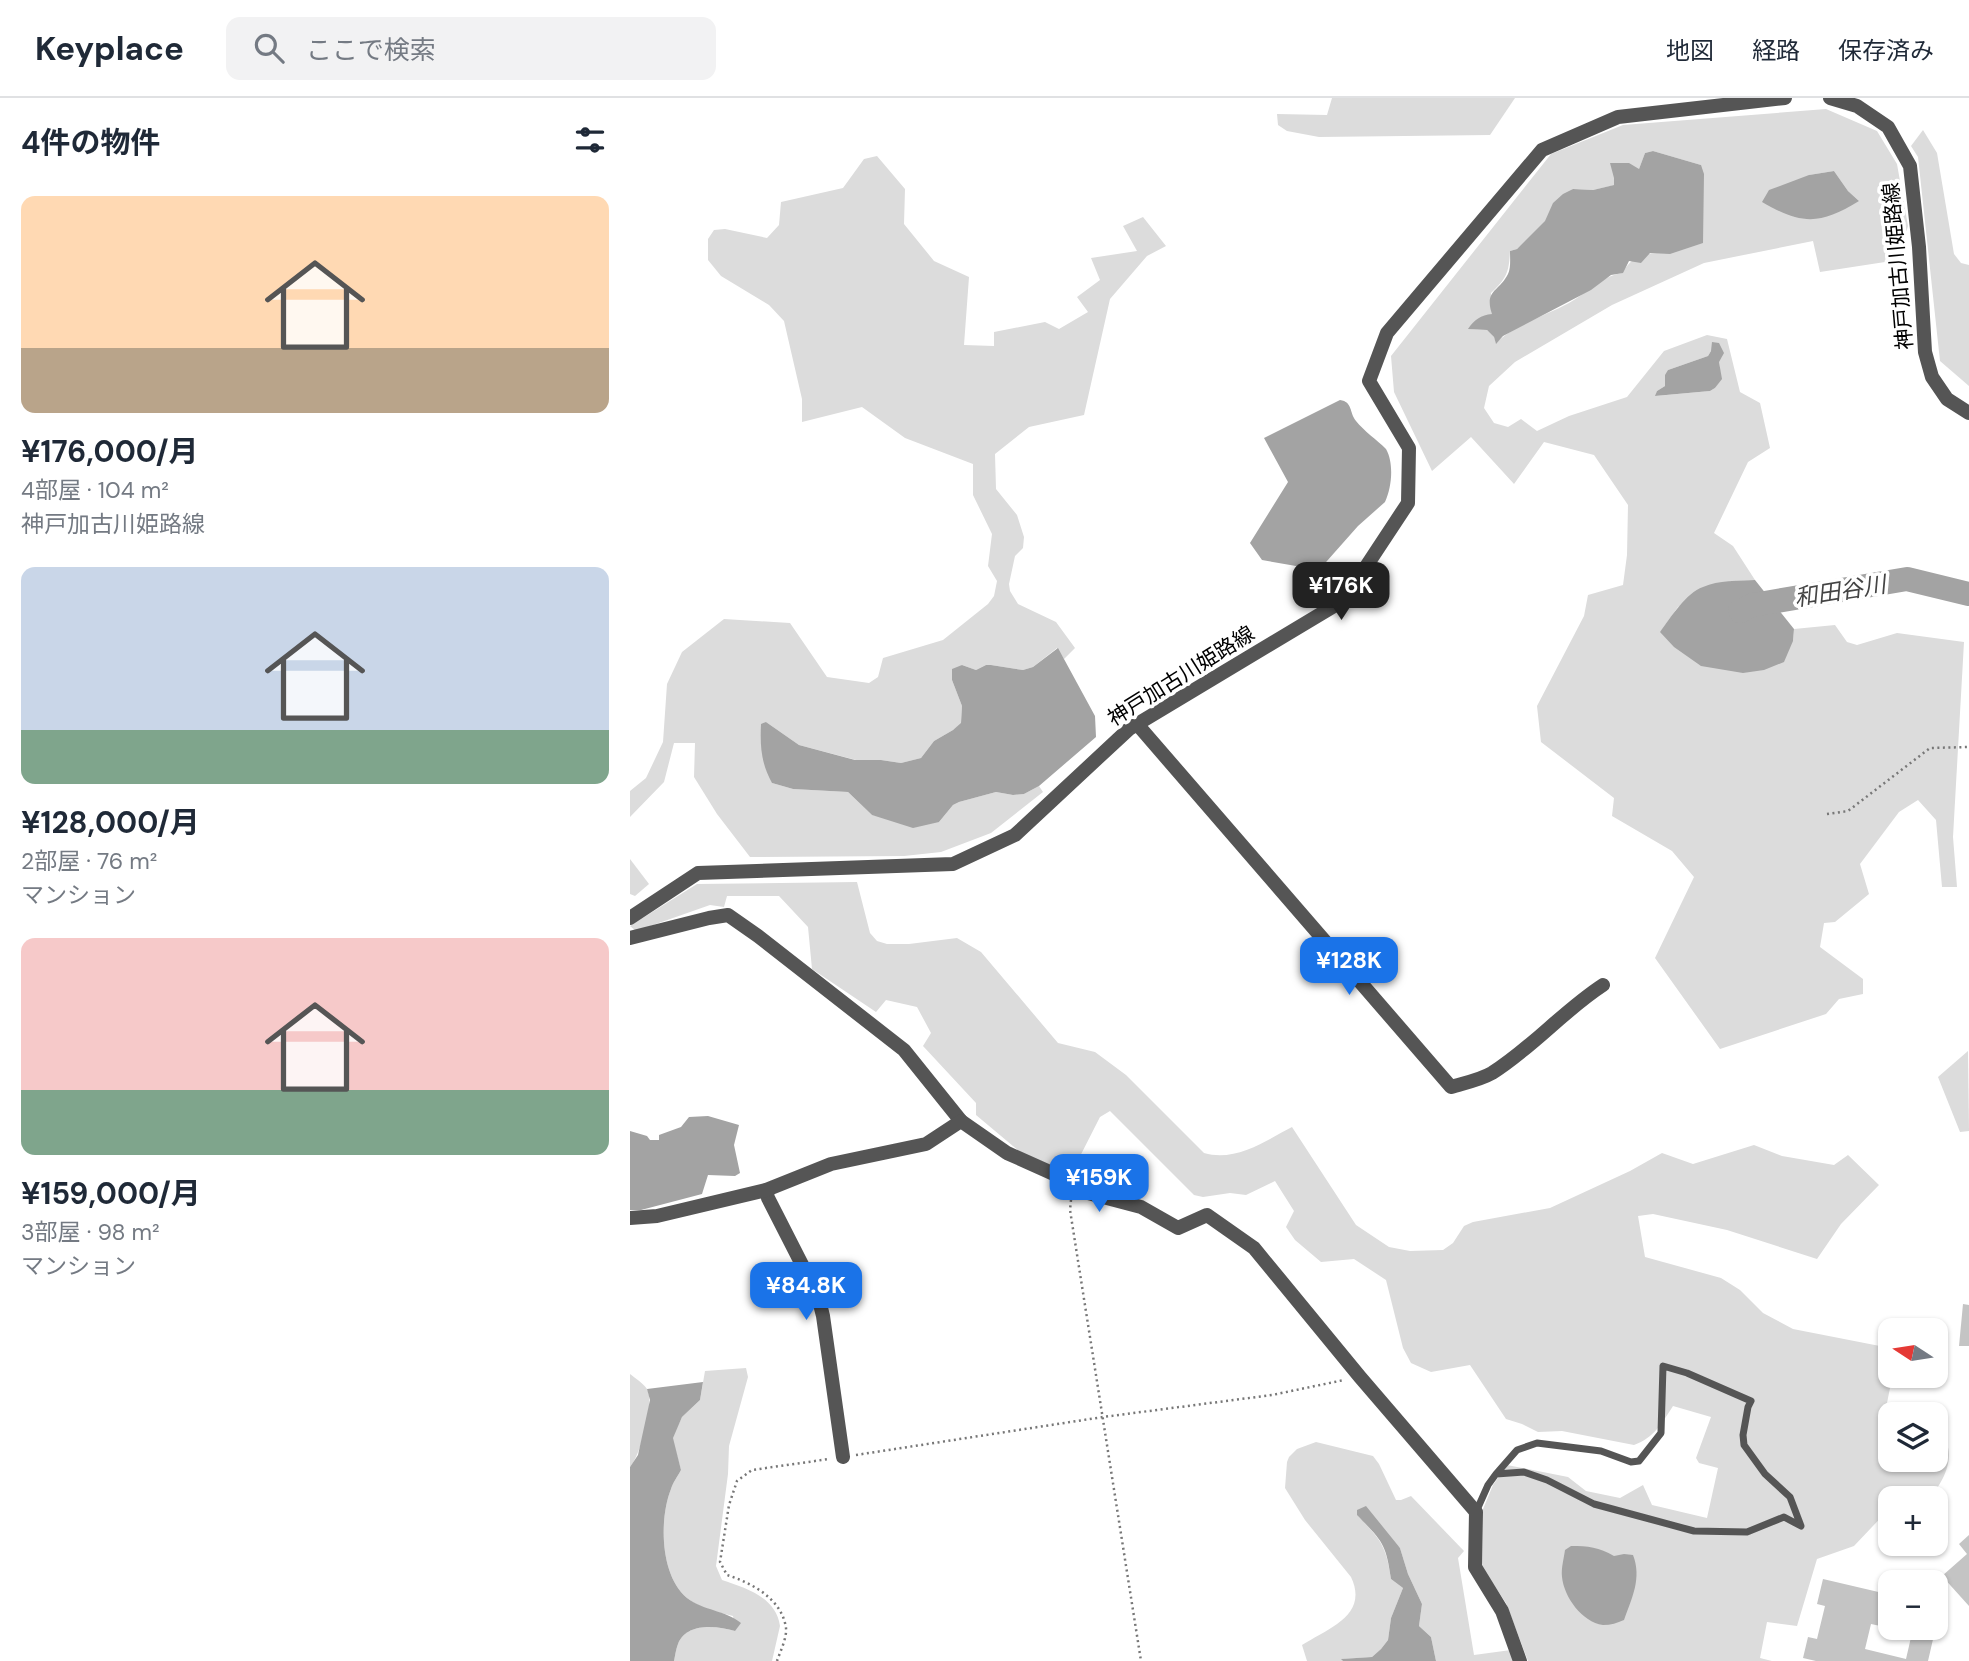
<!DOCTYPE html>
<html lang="ja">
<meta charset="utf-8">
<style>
:root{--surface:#fff;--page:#f2f2f3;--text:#1f2937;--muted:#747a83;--line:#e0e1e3;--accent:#1a73e8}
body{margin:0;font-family:"DM Sans","Noto Sans JP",sans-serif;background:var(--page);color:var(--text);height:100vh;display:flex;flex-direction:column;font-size:26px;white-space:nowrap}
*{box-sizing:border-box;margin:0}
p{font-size:23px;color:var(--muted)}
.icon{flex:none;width:38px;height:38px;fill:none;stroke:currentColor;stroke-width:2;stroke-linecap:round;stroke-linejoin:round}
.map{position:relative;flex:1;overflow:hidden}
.panel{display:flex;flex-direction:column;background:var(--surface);width:630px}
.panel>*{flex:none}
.needle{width:46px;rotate:282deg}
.buttons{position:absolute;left:1248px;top:1220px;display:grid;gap:14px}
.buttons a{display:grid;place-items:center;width:70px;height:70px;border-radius:14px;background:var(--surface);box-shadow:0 2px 5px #0004;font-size:35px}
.price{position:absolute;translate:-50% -60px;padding:0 16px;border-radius:14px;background:var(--accent);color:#fff;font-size:23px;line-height:46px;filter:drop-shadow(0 2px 4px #0008)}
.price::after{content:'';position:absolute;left:50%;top:42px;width:21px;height:16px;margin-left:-10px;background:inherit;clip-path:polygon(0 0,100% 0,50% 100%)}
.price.on{background:#222;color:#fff}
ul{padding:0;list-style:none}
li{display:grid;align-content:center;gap:14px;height:371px;padding:0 21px}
li span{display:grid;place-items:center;height:217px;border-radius:14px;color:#555}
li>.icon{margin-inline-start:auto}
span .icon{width:126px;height:126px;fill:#fffc;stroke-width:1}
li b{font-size:30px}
h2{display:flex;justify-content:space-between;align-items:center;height:84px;padding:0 21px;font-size:30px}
header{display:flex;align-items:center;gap:42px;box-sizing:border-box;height:98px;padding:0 35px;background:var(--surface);border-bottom:2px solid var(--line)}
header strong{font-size:33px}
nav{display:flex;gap:38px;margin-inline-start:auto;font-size:24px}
.search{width:490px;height:63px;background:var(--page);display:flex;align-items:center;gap:18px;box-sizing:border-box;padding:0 24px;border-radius:14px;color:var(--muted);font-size:26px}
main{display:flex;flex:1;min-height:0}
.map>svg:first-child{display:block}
</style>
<header>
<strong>Keyplace</strong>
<div class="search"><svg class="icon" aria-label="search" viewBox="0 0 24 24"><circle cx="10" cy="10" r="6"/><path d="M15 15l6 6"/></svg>ここで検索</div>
<nav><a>地図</a><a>経路</a><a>保存済み</a></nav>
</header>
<main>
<section class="panel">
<h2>4件の物件<svg class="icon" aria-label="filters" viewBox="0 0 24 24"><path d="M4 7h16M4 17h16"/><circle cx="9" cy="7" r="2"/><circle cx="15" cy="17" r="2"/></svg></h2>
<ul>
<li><span style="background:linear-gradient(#ffd9b3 70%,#b9a48a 0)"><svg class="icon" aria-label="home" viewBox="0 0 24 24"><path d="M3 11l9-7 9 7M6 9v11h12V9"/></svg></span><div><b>¥176,000/月</b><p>4部屋 · 104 m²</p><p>神戸加古川姫路線</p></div></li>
<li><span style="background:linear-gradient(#c9d6e8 75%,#7fa58c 0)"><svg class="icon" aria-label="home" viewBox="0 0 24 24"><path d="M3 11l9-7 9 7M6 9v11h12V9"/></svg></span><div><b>¥128,000/月</b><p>2部屋 · 76 m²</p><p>マンション</p></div></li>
<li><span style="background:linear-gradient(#f6c9c9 70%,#7fa58c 0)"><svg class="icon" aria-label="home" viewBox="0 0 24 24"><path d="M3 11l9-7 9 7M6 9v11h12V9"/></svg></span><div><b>¥159,000/月</b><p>3部屋 · 98 m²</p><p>マンション</p></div></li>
</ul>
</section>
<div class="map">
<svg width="1339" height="1563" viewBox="0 0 1339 1563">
<rect width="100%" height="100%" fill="#fff"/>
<g fill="#dcdcdc" fill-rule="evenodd">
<polygon points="702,0 885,0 860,37 689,39 657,33 648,27 647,16 697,17"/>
<path d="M1196,11L1247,33L1267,66L1278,128L1268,162L1190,174L1183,143L1074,165L982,207L885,264L859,288L854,310L864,325L878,329L891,321L907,333L939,318L997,299L1034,253L1077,237L1097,241L1110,294L1130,305L1140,350L1118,364L1084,435L1103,448L1125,482L1101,483L1048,509L1030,534L1163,543L1164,531L1205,527L1217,544L1227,547L1267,535L1334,544L1323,739L1327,789H1312L1306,722L1288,702L1269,714L1230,766L1239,796L1205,824L1194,825L1190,849L1233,881V896L1209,901L1196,916L1090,951L1025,860L1064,779L1042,753L982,718L984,700L911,644L907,608L954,518L958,497L993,487L997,457L998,407L964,357L914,344L884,386L841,339L802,373L764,294L761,258L921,56L993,27ZM1023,53L1071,67L1027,155C1010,155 1001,161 992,175C972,178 957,195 939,205C917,217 884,227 866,245L864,239L857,232L839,231L862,216L861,195C877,180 879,174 880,153L887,151L900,140L916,123L924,105L943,91L963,92L985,87L984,80L1009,71L1015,55ZM1204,73L1218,93L1229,103L1179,77ZM1081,253L1089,264L1091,281L1085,290L1080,293L1026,298L1027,293L1035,288L1038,272L1078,258Z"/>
<polygon points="1293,32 1307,55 1324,156 1331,165 1339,167 1339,288 1310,263 1288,59 1281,48"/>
<polygon points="247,58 275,91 274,126 304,163 339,179 334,247 364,248 364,234 415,224 429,231 458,214 447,199 470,182 461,160 507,153 493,128 513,119 536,148 517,158 480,201 454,317 399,329 365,356 366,391 387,417 394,439 393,450 385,458 379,486 380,493 388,506 426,524 445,550 434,561 427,550 403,569 393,572 361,567 356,567 346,572 332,567 322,582 332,608 331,626 323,632 304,643 291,660 271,665 251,662 226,662 169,647 136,624 142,685 163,691 218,694 242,717 309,724 323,707 329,704 366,694 383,697 394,696 409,688 413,694 361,735 311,754 274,758 120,759 87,716 64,679 65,645 44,645 34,684 0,719 0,693 16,680 33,644 37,586 52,554 94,521 160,525 197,579 239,585 248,579 253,560 313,542 358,506 364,498 367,483 358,468 362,436 343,397 343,366 275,340 232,309 172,324 172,301 154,223 139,207 91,178 78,162 78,141 84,132 95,131 137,140 149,127 151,104 213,90 234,61"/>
<polygon points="0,761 19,786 5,798 0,796"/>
<path d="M227,784L240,835L247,843L257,846H279L327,840L351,854L428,945L465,954L496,977L574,1055C606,1064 635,1043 662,1029L726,1127L759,1149L780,1153L813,1152L823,1145L834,1128L843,1124L920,1110L1000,1073L1032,1055L1063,1066L1124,1047L1152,1058L1204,1067L1218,1057L1249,1087L1211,1126L1187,1161L1097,1132L1023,1116L1008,1118L1015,1159L1091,1180L1110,1192L1133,1215L1163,1231L1260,1250V1278H1265L1262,1280L1253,1325L1260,1326V1362H1306V1333C1331,1349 1315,1384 1299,1400H1285L1275,1395L1270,1400H1260V1410L1224,1448L1187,1461L1167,1528L1137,1524L1130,1560L1142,1563H898L876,1505L852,1469L853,1411L863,1387L877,1367L938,1379L956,1393L990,1400L1013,1387L1022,1407L1077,1420L1088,1370L1069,1365L1066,1360L1081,1319L1043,1308C1032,1325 1024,1340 1004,1347L932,1333L908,1334L892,1326L876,1321L840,1267L801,1274L781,1265L773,1250L756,1182L724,1161L691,1164L665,1142L656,1129L664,1113L645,1083L616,1097L600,1095L573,1099L564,1097L480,1013L470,1019L441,1076L390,1054L346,1017V1005L293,948L301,935L287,909L256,902L246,914L182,871L178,829L149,798H97L94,809L80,807L6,833L0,828L67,786Z"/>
<polygon points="1338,953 1339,1033 1330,1034 1308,979"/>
<path d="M116,1270L118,1279L99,1348L98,1376L86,1468L92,1482C116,1490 146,1499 150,1528L142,1563H44C45,1558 46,1551 48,1546C57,1524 87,1528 105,1533L103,1518C87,1514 71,1511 57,1500C30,1478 29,1421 41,1391C43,1384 48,1378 51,1372L42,1340L52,1319L70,1302L75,1273Z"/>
<path d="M0,1276C5,1280 13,1285 17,1291C25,1303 10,1359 0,1369Z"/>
<path d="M686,1344L743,1358L749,1366L766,1402H771L781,1398L834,1453L828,1460L844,1557L881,1552L885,1563H806L801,1539L789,1528L792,1506L778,1476L770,1450L727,1417C751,1442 756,1447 761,1481L773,1490L761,1520L758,1542L751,1551L742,1559L712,1561L713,1563H677L672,1547C699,1530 739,1517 721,1479L675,1422L655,1390L657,1364L659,1359L667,1351Z"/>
</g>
<g fill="#a3a3a3">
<path d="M1023,53L1071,67L1074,76L1073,145L1040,156L1020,155L1011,165L999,163L993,175L981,177L961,192L873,238L866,246L864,239L857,232L838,231C844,222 851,217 862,216C854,192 869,194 878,176C881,170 880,160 880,153L887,151L915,123L923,105L933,96L943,91L963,92L984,87V80L980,65H999L1009,71L1015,55Z"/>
<path d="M1204,73L1218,93L1229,103C1190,127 1172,127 1132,104L1139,92L1179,77Z"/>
<polygon points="1082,244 1089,245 1094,255 1089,264 1092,281 1085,290 1080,293 1025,298 1027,293 1035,288 1035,277 1038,272 1078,258 1081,253"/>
<path d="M710,302C723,304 719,314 726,323C734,333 747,342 756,351C764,365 762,389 755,404L728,428L689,472L632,462L620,445L658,384L634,340Z"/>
<path d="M1125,482L1164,531L1163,543L1154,564L1134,572L1113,575L1071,568L1044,549L1030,534C1041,519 1056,495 1073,489C1089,482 1108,483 1125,482Z"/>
<path d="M428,550L465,618L466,639L409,688L394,696L383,697L366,694L329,704L323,707L309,724L283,730L242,717L218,694L163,691L142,685C131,665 130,648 131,626L136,624L169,647L225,662H251L271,665L291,660L304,643L323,632L331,625L332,608L322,582V571L332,567L346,572L356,567H361L393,572L403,569Z"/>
<polygon points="78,1018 109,1027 104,1047 110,1075 105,1078 78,1077 72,1096 11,1112 0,1112 0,1033 17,1038 20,1042 29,1042 29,1037 51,1029 59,1019"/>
<path d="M73,1284L70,1302L52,1319L43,1340L51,1372C48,1378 43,1384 41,1391C29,1421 30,1478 57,1500C74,1513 95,1512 111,1525L105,1533C87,1528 57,1524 48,1546C46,1551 45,1558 44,1563H0V1369L8,1357L20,1302L17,1291Z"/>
<path d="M736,1408L770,1450L778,1476L792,1506L789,1528L801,1539L806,1563H713L711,1561L742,1559L751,1551L758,1542L761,1520L773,1490L761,1481C756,1445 752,1443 727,1417V1412Z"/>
<path d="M941,1448C958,1448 969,1449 984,1458L994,1456L1003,1457C1012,1480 1002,1500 994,1522C987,1525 981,1527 973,1527C952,1524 934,1499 932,1479C931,1470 934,1460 935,1452Z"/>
</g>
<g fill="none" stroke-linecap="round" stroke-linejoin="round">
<polyline stroke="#a3a3a3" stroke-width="24" points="1110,513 1123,507 1277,481 1339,496"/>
</g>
<g fill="#c4c4c4">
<polygon points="1333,1206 1339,1207 1339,1248 1329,1248"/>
<polygon points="1339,1437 1339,1508 1312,1478 1337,1456 1329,1446"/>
<polygon points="1193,1481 1257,1496 1253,1513 1260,1514 1260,1530 1241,1526 1235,1551 1276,1561 1282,1535 1263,1530 1296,1530 1295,1535 1304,1537 1298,1563 1186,1563 1173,1560 1178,1539 1187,1541 1195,1508 1187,1506"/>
</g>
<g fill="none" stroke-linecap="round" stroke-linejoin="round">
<g stroke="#777" stroke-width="2.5" stroke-dasharray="2 3.5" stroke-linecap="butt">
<polyline points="1197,716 1218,713 1300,650 1339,649"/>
<polyline points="441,1102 440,1112 511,1563"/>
<polyline points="226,1357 473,1319 642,1297 714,1282"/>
<path d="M147,1563C150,1554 157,1540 156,1530C152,1501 122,1485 97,1477L90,1464L99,1407L107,1383L122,1372L199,1361"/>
</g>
<polyline stroke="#555" stroke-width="7" points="846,1414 858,1387 866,1376 894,1374 917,1382 964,1406 1064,1433 1117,1434 1154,1419 1171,1428 1160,1399 1135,1376 1114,1347 1113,1337 1118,1309 1121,1303 1057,1275 1033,1268 1031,1335 1009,1363 1001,1364 971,1353 907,1345 887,1352 866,1376"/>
<g stroke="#555" stroke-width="14">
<path d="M507,626L821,989C834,985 850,982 862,975C902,950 933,913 973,887"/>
<polyline points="0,840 79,820 98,817 128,838 274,952 331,1023"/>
<polyline points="136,1092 138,1100 188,1198 193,1218 213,1359"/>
<polyline points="0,1120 27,1118 136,1092 201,1066 296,1046 331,1023 377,1055 424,1076 442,1089 458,1095 511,1109 548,1130 577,1117 624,1150 730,1279 846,1414 845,1469 872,1513 890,1563"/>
</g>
<g stroke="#555" stroke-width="14">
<polyline points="1200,0 1227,8 1258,29 1280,68 1289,149 1295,254 1302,279 1317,301 1339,315"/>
<polyline points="0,820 68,775 323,766 385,737 499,631 714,502 778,405 779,350 739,283 757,235 912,52 988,19 1155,0"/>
</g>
</g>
<g text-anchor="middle" stroke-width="7" stroke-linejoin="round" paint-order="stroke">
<g font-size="21" fill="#000" stroke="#fff">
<text transform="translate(1268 168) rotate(-95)" y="7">神戸加古川姫路線</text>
<text transform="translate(551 578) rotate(-32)" y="7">神戸加古川姫路線</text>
</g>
<g font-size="23" font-style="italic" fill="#444" stroke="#fff">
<text transform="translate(1210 493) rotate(-9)" y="8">和田谷川</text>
</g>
</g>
</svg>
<div class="buttons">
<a><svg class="needle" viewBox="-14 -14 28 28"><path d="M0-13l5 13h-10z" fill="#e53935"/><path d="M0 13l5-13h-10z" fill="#747a83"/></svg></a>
<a><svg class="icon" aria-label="layers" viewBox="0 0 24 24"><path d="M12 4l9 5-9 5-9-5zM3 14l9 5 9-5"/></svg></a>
<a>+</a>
<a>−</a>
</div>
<b class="price on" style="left:711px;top:524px">¥176K</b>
<b class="price" style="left:719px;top:899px">¥128K</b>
<b class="price" style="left:469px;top:1116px">¥159K</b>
<b class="price" style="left:176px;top:1224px">¥84.8K</b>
</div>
</main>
